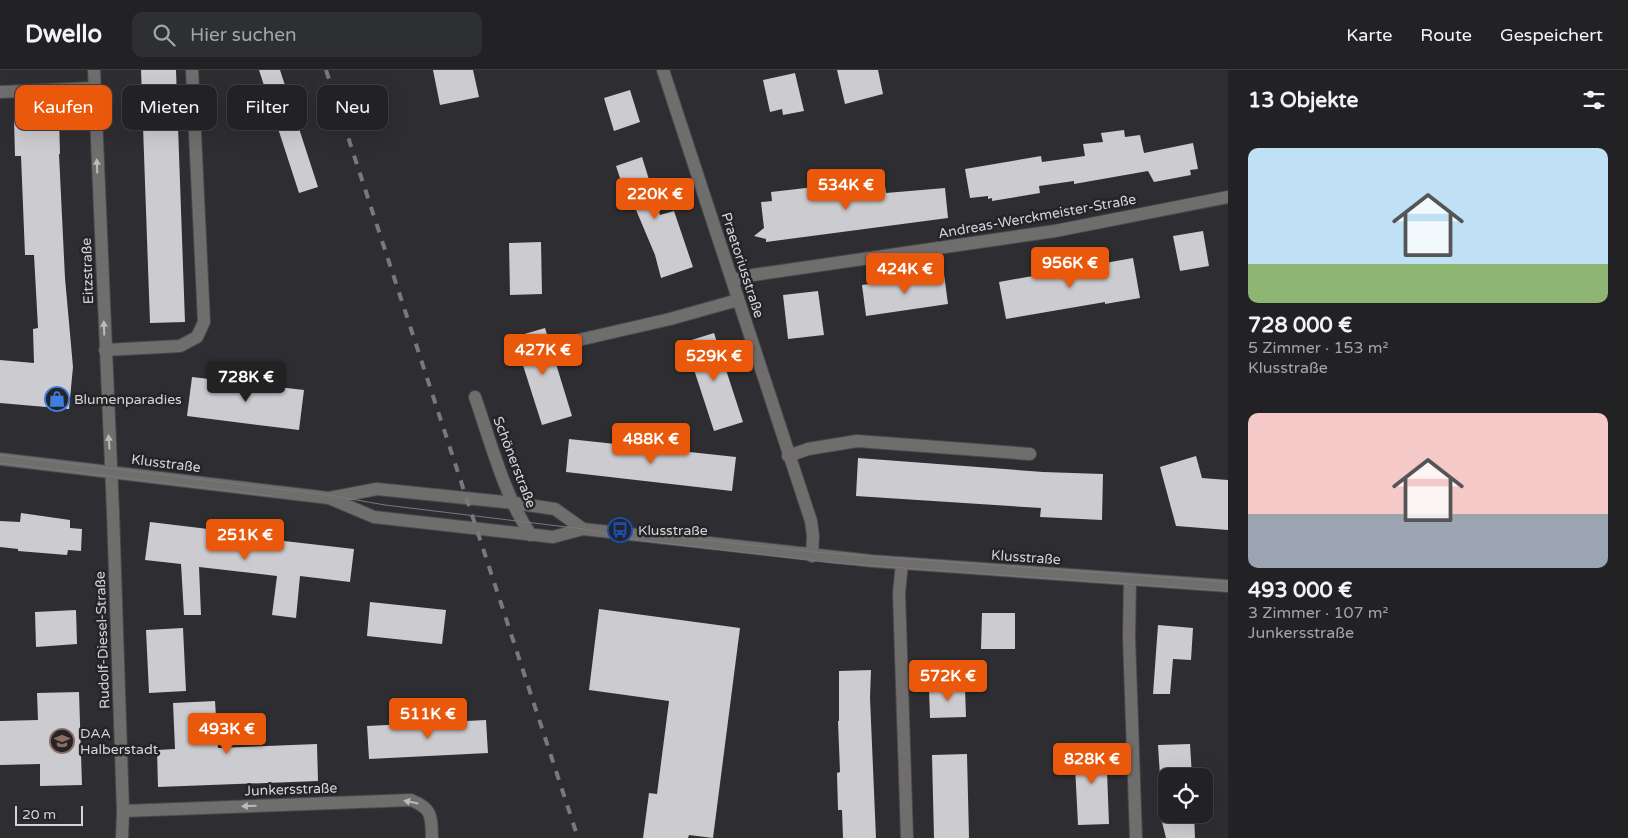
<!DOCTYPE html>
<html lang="de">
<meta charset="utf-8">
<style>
:root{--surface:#222225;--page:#2e2f32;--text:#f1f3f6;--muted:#a2a4a7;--line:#3f3f42;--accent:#ea580c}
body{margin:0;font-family:"Varela Round",sans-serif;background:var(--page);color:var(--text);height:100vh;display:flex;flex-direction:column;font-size:19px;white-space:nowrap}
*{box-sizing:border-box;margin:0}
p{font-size:16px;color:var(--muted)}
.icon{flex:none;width:28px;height:28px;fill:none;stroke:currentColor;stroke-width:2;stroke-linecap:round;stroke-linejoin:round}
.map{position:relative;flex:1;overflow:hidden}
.details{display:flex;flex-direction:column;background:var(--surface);width:400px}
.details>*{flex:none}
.top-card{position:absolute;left:15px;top:15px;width:475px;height:45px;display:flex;gap:10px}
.fabs{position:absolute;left:1158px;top:698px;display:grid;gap:10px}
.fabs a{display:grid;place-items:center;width:55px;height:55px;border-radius:10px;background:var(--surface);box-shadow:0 5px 20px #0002,0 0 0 1px var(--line);font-size:25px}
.scale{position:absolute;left:15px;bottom:12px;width:68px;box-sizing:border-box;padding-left:5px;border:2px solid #d4d3d6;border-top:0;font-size:14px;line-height:18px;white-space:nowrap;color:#d4d3d6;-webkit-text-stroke:4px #252428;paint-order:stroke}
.price{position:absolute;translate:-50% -42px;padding:0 11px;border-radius:5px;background:var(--accent);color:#fff;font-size:16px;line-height:32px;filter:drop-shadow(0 1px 2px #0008)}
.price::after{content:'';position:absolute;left:50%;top:30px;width:15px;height:11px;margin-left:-8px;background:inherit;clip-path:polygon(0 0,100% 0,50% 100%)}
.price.active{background:#222;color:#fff}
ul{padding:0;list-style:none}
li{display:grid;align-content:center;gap:10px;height:265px;padding:0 20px}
li span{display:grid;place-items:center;height:155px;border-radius:10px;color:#555}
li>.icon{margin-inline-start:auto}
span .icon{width:90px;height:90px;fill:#fffc;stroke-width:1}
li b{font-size:21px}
h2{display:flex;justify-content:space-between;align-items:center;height:60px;padding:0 20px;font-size:21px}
.chip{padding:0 18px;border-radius:10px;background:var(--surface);box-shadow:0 5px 20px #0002,0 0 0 1px var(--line);font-size:18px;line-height:45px}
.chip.active{background:var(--accent);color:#fff}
header{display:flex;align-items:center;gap:30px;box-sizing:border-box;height:70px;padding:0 25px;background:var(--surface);border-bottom:1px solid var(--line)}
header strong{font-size:24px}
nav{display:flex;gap:28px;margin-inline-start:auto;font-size:18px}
.search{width:350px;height:45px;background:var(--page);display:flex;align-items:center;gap:12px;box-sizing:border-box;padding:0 18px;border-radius:10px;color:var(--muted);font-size:19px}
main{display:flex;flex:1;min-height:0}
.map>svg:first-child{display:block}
</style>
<header>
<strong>Dwello</strong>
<div class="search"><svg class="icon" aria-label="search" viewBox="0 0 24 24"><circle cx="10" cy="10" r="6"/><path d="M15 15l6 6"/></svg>Hier suchen</div>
<nav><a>Karte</a><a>Route</a><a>Gespeichert</a></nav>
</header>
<main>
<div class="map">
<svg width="1228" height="768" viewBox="0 0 1228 768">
<rect width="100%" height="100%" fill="#2e2d31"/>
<g fill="#cccbd0">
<polygon points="141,0 176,0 185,252 150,253"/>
<polygon points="259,0 280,0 318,117 299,123"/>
<polygon points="433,0 473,0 479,27 440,35"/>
<polygon points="837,0 878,0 883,24 845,34"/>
<polygon points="795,3 804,41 783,45 782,39 770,42 763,10"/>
<polygon points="630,20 640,52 614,61 604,28"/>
<polygon points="59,47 60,84 59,84 65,208 73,297 69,339 0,333 0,290 34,293 33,259 38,258 34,185 25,185 21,86 15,86 14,49"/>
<polygon points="1124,60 1125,67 1140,65 1144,83 1193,73 1198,99 1190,100 1191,105 1154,112 1148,101 1074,114 1074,111 1039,116 1040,123 992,131 992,128 988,129 988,126 970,128 965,99 1041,86 1042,92 1085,86 1083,74 1103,72 1101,63"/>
<polygon points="642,87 660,145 674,141 693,197 661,208 655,185 631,128 627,129 616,96"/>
<polygon points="823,116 823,124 885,116 886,123 945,118 948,148 766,172 766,169 754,166 764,158 761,132 772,131 771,122"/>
<polygon points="1203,161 1209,196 1180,201 1173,166"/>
<polygon points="541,172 542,224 510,225 509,173"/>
<polygon points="1133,188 1140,228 1105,234 1105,232 1006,249 999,212"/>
<polygon points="944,204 948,234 866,246 862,215"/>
<polygon points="818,221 824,265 788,269 783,225"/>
<polygon points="545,258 572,346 542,355 514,267"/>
<polygon points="714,263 743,352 714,361 685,272"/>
<polygon points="192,307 304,320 299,360 187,346"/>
<polygon points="569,369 736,387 732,421 566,402"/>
<polygon points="1196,386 1202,408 1228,410 1228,460 1176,456 1160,397"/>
<polygon points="858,388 1043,402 1103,404 1102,450 1040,447 1041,438 856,426"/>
<polygon points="21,443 70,450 70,458 82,459 81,481 68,480 67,485 18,481 18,479 0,477 0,451 20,452"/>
<polygon points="150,452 259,465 258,468 354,479 350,512 300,506 296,548 272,545 277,506 199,497 201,545 184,545 181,494 145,490"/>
<polygon points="370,532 446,540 442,574 367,566"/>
<polygon points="599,539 740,558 713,768 689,765 688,768 643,768 649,723 657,724 669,631 589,620"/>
<polygon points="76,540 77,574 36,577 35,542"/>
<polygon points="982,543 1015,543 1015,579 981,579"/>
<polygon points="1158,555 1193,558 1191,590 1173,589 1170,624 1153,624"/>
<polygon points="183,558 186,621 149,623 146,560"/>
<polygon points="871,600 870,628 876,768 843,768 842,740 838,740 837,703 840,702 838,651 839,651 839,601"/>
<polygon points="965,617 966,647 930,648 929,618"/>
<polygon points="79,622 82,715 40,716 40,694 0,695 0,651 38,650 37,623"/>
<polygon points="215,631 218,678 317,674 318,711 158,717 157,680 175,679 173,633"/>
<polygon points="486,650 488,683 369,689 367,656"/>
<polygon points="1190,674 1192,706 1160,706 1158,675"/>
<polygon points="1106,675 1109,754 1078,755 1074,676"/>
<polygon points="967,684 969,768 934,768 932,685"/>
<polygon points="1160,744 1194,744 1195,768 1166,768"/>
</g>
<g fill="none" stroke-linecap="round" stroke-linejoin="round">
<defs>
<g id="minor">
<polyline points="94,0 113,442 123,741 122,768"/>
<polyline points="663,0 811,451 813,466 812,486"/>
<polyline points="0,22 94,18"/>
<polyline points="732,210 753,205 1055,161 1228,127"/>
<polyline points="570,272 670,249 738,230"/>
<polyline points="105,280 180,276 197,267 204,252 192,0"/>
<path d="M475,327C490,370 505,428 531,465"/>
<polyline points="788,386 808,379 857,371 1030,384"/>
<polyline points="0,389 329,428 374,447 553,467 583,459 872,491 1228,516"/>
<polyline points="329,428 377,419 514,433 555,439 583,459"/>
<polyline points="902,493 899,523 907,768"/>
<polyline points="1130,509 1129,567 1136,768"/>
<path d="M123,741L411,730C433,739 431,746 432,768"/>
</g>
</defs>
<use href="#minor" stroke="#49484b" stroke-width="14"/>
<use href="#minor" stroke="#706e6d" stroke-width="12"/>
<g stroke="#79787c" stroke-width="1">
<polyline points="0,385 328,425 385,435 583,459 645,471 834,493 1228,521"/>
<polyline points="0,393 273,426"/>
<polyline points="616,460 813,482 1228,512"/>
</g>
<polyline stroke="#79787c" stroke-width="4" stroke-dasharray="9 9" stroke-linecap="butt" points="326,0 578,768"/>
</g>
<defs><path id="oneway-solid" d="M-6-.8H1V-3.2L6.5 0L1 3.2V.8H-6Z" transform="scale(1.25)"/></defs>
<g fill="#bbbabc">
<use href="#oneway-solid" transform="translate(97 96) rotate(-92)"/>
<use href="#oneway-solid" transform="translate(104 258) rotate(-92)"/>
<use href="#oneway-solid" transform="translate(109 372) rotate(-94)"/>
<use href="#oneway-solid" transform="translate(411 732) rotate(-169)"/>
<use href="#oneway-solid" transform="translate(249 736) rotate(178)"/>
</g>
<defs>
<symbol id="shop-ring" viewBox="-11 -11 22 22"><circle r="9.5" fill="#252428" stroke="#3f7fe0" stroke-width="1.5"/><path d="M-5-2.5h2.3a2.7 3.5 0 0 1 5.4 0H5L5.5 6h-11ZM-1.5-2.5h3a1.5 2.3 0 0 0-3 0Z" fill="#3f7fe0"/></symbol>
<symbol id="bus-ring" viewBox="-11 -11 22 22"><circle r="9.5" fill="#252428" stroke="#1a4fb4" stroke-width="1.5"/><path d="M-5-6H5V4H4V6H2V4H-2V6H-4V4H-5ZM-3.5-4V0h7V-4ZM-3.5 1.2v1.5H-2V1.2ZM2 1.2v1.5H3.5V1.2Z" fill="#1a4fb4"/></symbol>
<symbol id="school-ring" viewBox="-11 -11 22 22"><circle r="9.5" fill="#252428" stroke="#8d6e63" stroke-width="1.5"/><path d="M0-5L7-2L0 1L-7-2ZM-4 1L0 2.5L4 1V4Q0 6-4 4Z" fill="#8d6e63"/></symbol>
</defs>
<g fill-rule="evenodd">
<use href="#shop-ring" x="43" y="315" width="28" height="28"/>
<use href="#bus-ring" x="606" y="446" width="28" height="28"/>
<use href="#school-ring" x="48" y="657" width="28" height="28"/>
</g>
<g text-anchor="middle" stroke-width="5" stroke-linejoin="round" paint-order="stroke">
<g font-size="14" fill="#d4d3d6" stroke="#252428">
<text transform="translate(1037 146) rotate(-10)" y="5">Andreas-Werckmeister-Straße</text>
<text transform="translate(743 195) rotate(72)" y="5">Praetoriusstraße</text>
<text transform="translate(87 201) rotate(-92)" y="5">Eitzstraße</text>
<text transform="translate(515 392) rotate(69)" y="5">Schönerstraße</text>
<text transform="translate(166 393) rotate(7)" y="5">Klusstraße</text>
<text transform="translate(1026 487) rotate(4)" y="5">Klusstraße</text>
<text transform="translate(102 570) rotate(-92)" y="5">Rudolf-Diesel-Straße</text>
<text transform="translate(291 719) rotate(-2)" y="5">Junkersstraße</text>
</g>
<g font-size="14" fill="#d4d3d6" stroke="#252428" text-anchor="start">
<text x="74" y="334">Blumenparadies</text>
<text x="638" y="465">Klusstraße</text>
<text x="80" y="668">DAA<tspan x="80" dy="16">Halberstadt</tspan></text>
</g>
</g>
</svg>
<div class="fabs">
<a><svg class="icon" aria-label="locate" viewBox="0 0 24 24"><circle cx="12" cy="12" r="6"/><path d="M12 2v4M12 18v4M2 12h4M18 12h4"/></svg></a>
</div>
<div class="scale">20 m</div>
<b class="price" style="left:846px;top:141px">534K €</b>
<b class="price" style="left:655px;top:150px">220K €</b>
<b class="price" style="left:1070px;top:219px">956K €</b>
<b class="price" style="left:905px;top:225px">424K €</b>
<b class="price" style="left:543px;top:306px">427K €</b>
<b class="price" style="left:714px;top:312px">529K €</b>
<b class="price active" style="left:246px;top:333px">728K €</b>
<b class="price" style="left:651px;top:395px">488K €</b>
<b class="price" style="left:245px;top:491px">251K €</b>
<b class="price" style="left:948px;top:632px">572K €</b>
<b class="price" style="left:428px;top:670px">511K €</b>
<b class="price" style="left:227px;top:685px">493K €</b>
<b class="price" style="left:1092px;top:715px">828K €</b>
<div class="top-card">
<a class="chip active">Kaufen</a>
<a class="chip">Mieten</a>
<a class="chip">Filter</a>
<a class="chip">Neu</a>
</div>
</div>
<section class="details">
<h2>13 Objekte<svg class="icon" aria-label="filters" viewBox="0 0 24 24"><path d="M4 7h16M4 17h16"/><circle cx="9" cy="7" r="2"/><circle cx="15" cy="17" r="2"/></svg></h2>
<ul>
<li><span style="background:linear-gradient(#bfe0f5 75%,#8fb573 0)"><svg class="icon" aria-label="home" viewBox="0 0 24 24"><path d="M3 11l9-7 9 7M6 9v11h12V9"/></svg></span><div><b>728 000 €</b><p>5 Zimmer · 153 m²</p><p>Klusstraße</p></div></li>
<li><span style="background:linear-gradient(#f6c9c9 65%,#9aa5b1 0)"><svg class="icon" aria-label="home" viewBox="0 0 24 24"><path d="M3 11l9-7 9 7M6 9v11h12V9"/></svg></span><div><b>493 000 €</b><p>3 Zimmer · 107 m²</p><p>Junkersstraße</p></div></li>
</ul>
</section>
</main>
